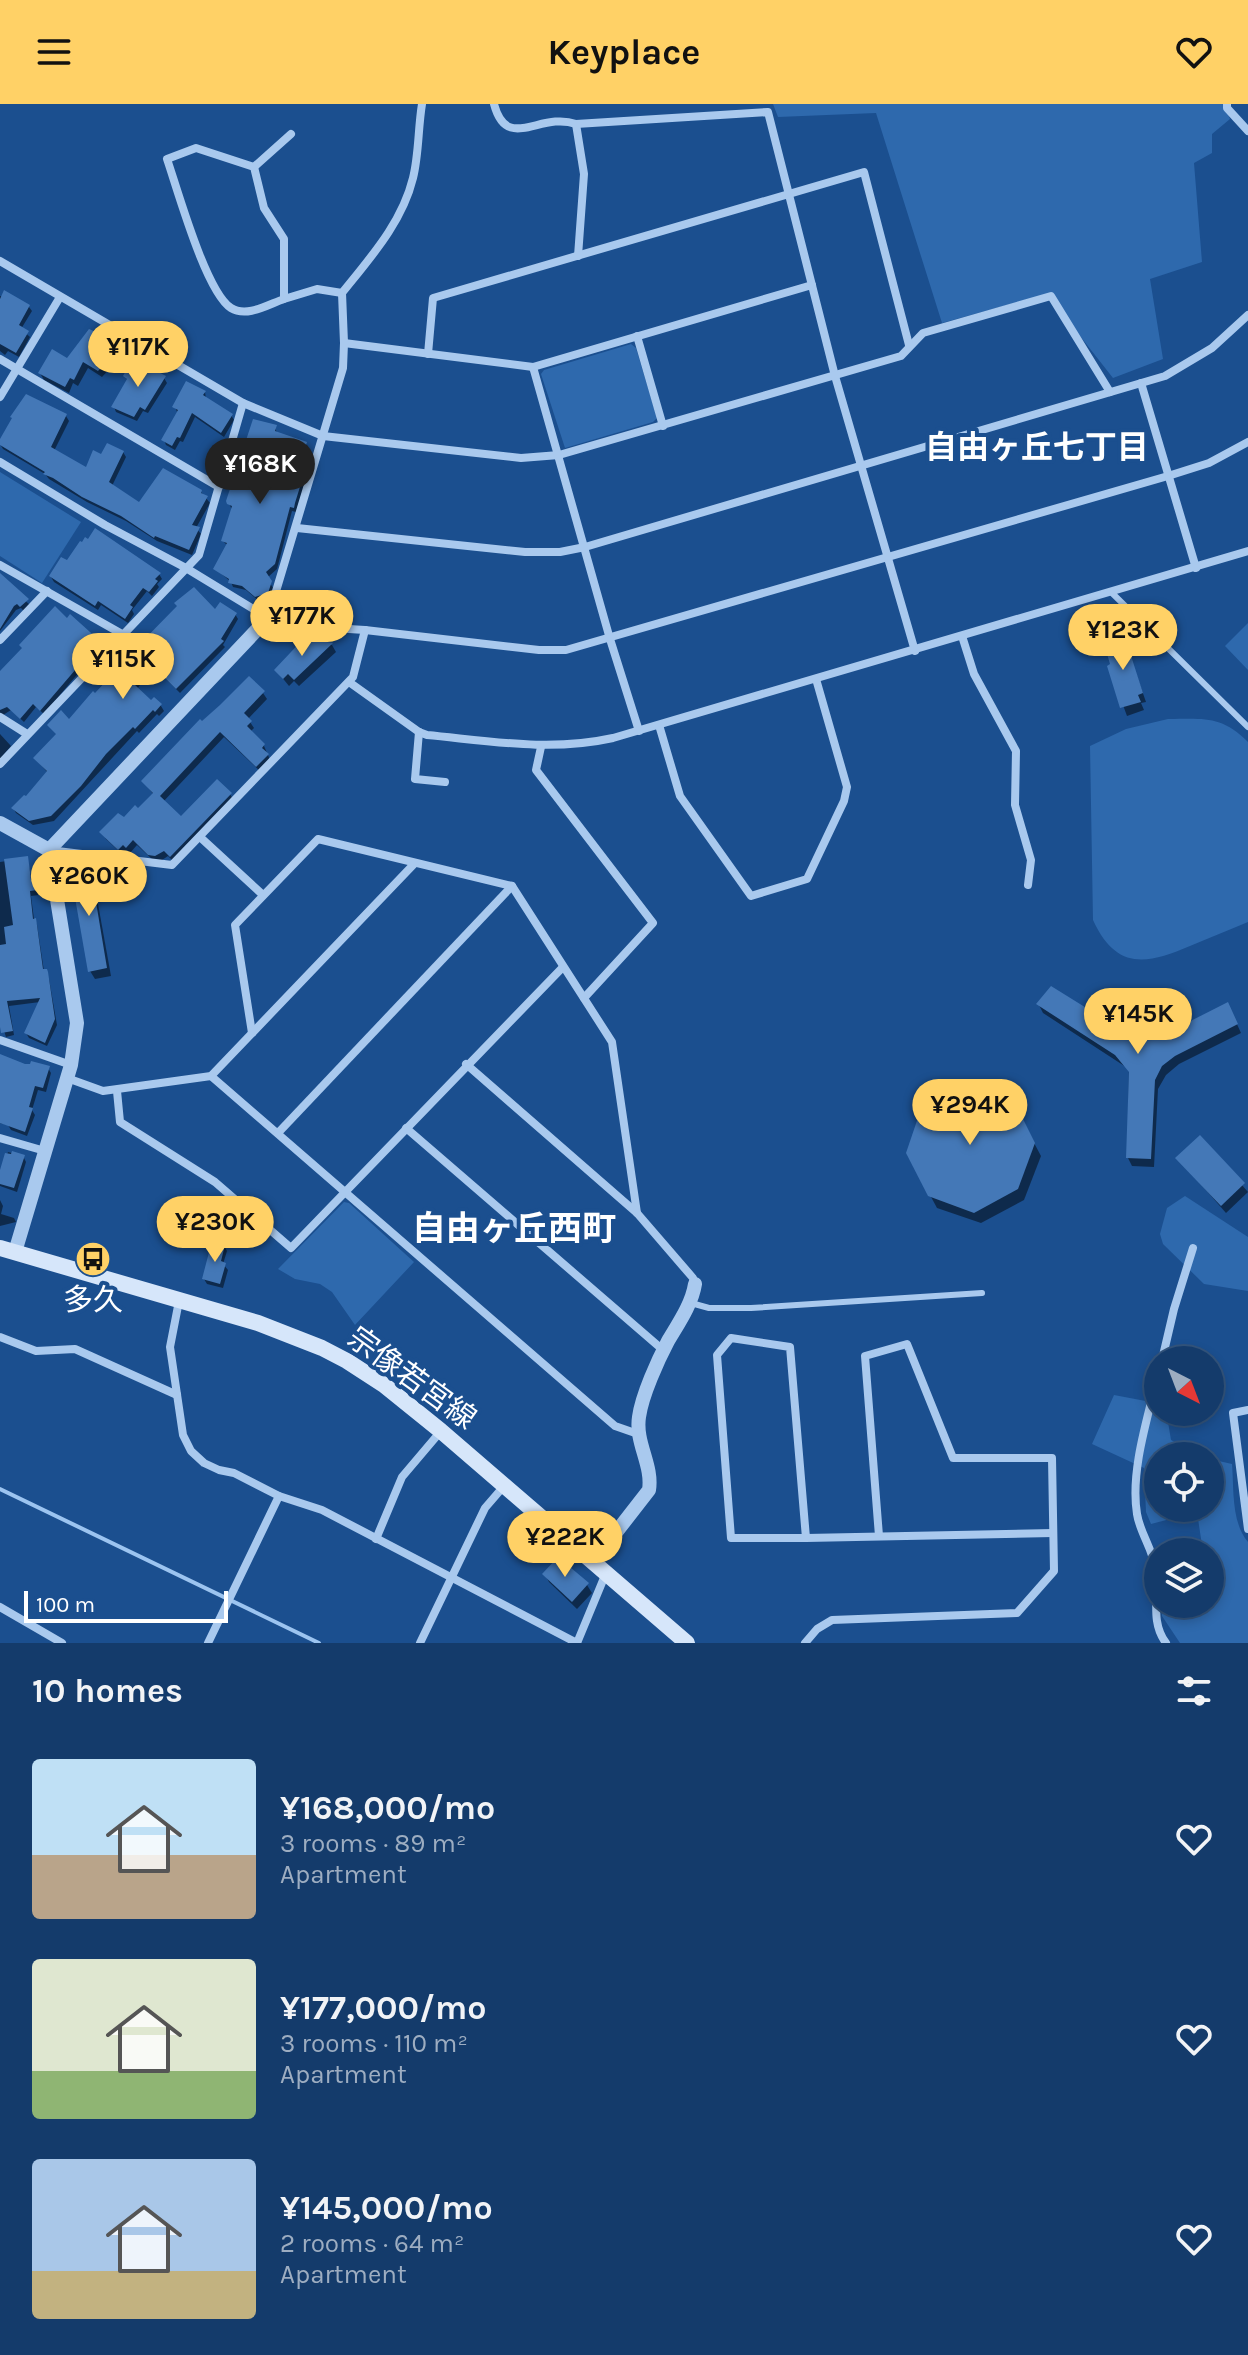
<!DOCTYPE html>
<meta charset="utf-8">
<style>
:root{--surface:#143b6b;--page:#214673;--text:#f1f3f6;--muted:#9dadc1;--line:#33557e;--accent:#ffd166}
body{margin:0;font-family:Karla,"Noto Sans JP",sans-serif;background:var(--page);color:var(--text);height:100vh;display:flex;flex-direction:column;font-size:30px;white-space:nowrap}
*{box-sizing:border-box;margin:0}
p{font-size:26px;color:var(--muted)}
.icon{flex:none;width:44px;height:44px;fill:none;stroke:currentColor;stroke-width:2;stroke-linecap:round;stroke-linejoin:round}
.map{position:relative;height:1539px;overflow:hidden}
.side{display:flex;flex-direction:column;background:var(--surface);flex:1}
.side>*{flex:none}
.needle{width:52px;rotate:138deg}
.controls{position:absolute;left:1144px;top:1242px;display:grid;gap:16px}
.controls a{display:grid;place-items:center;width:80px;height:80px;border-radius:50%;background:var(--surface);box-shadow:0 4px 12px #0003,0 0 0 2px var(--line);font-size:40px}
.scale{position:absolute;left:24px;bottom:20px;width:204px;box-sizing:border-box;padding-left:8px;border:4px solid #fff;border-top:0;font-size:22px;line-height:28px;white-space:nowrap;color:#fff;-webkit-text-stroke:6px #1b4f8f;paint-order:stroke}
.price{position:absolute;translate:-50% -68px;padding:0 18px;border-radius:28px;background:var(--accent);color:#111;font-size:26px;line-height:52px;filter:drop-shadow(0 2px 4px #0008)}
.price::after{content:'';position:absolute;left:50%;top:48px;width:24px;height:18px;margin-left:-12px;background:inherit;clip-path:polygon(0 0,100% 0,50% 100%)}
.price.on{background:#222;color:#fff}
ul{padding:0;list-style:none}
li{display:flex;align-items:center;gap:24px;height:200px;padding:0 32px}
li span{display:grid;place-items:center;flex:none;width:224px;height:160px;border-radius:8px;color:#555}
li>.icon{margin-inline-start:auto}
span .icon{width:96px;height:96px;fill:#fffc;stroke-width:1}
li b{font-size:34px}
h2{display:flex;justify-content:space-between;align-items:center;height:96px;padding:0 32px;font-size:34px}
header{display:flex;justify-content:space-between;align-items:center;height:104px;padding:0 32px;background:var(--accent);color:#111;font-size:36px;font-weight:700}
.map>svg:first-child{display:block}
</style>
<header><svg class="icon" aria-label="menu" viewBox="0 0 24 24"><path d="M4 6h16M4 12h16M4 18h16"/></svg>Keyplace<svg class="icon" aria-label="heart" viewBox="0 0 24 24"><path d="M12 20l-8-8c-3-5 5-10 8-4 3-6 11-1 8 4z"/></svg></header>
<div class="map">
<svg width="1248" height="1539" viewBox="0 0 1248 1539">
<rect width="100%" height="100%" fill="#1b4f8f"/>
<g fill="#2e69ad">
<polygon points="773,0 1224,0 1230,15 1212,30 1212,49 1194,59 1202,158 1150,175 1163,255 1113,274 1047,190 942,219 876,9 778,13"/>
<polygon points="631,240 636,244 657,314 653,318 565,344 541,270 544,266"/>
<polygon points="0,368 81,418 42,479 0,452"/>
<polygon points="1248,519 1248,566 1225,542"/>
<path d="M1168,615C1203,615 1221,611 1248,638V818C1229,826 1209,834 1190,842C1146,861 1116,866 1093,816L1090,642L1126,625Z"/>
<polygon points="1185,1092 1248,1133 1248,1187 1204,1180 1163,1140 1160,1130 1167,1104"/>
<polygon points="344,1098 349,1099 414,1158 355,1221 332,1188 320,1180 295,1175 278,1165"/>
<polygon points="1184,1242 1191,1246 1199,1256 1170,1256 1171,1251"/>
<path d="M1114,1291L1156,1299L1158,1293V1308H1179L1168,1318L1171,1336L1200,1352H1158V1404H1210V1355L1232,1360C1234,1385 1231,1418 1248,1438V1539H1180L1162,1512V1500H1210V1448H1203L1197,1408L1151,1420L1146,1408L1144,1364L1092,1340Z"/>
</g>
<g fill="#0007">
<polygon points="0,192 29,203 32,207 21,225 30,233 19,253 8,247 5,251 0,247"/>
<polygon points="117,240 121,246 113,261 102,273 88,264 78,282 73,279 69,289 44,276 40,269"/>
<polygon points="133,268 164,274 167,279 148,309 143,307 137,317 116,308 114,303 128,277 125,272"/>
<polygon points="205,288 206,295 231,311 234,316 224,333 195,313 183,338 180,337 175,346 166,341 164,336 178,310 175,303"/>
<polygon points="66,312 69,317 54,347 87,366 102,353 123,348 126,353 112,382 139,400 201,388 210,399 196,424 201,430 192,451 157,437 126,417 87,398 49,375 45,370 3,345 0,340"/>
<polygon points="275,322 277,330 306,340 309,345 299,374 305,379 296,408 292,407 277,465 267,474 273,484 270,494 259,497 246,486 233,483 231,478 216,465 228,442 223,437 232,406 229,399"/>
<polygon points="159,470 162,475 157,480 159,483 152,492 147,487 132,506 134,510 128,519 101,501 98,506 54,478 51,473"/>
<polygon points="0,474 30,501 24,507 21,504 16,506 0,527"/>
<polygon points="215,508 235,510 238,515 223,541 225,543 180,589 154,563 137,585 151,598 154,596 161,602 164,607 159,612 157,610 139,629 137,627 54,717 33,721 16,709 13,704 26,695 48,669 36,655 133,550"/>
<polygon points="67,517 101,542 44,610 36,603 24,618 11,606 0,613 0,571"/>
<polygon points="1123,532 1146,598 1141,599 1144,606 1127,612 1109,563"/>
<polygon points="311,538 332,541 336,548 299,582 294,577 289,582 276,566"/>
<polygon points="263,589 267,595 248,615 254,624 250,628 264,642 271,658 261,668 224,633 163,698 181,715 230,690 234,697 174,758 168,752 159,758 154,757 137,741 130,749 127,746 123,751 106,735 102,729 139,707 154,691 143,677 202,620"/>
<polygon points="0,630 11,642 0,655"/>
<polygon points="27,754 32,778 35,777 37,782 39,791 31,792 34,815 37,821 44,867 49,875 57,921 47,942 29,934 26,929 40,898 9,902 14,931 6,933 0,914 0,758"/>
<polygon points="89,764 93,772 111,872 95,875 90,867"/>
<polygon points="1039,901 1138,938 1160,935 1232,909 1241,929 1179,960 1166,971 1158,985 1154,1063 1132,1062 1128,1054 1129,965 1043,909"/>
<polygon points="0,952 25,962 48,964 51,969 46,988 38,986 32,1006 35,1011 27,1032 11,1026 8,1021 0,1019"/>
<polygon points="1017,1007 1041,1052 1024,1096 981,1119 937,1104 930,1091"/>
<polygon points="1200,1033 1248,1088 1226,1109 1178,1054"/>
<polygon points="8,1048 23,1052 26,1058 17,1088 0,1082 0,1073"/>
<polygon points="0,1096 3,1102 1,1110 14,1114 16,1118 0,1122"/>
<polygon points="224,1142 227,1147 223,1160 228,1166 223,1184 207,1180 204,1175"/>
<polygon points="545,1470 587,1481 592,1489 577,1505 549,1478"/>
</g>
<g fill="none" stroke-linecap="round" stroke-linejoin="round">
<polyline stroke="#9cc4f0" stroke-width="4" points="0,1385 319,1539"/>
</g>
<g fill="#4478b7">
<polygon points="4,186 30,201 19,221 29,227 16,249 0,240 0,195"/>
<polygon points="89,225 118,238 110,254 98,267 83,258 74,276 70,274 65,283 38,269 52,245 67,254"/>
<polygon points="137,257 166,272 145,306 140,303 134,313 111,303 127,275 123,272 128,263 132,265"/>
<polygon points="186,277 206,287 203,291 233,310 221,329 192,309 180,334 177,333 172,342 161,336 178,306 172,303"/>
<polygon points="26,290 67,310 51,343 86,363 93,346 101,350 107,339 124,347 109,378 139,398 163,364 202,386 201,389 208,392 192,421 200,423 189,446 155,432 154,434 121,412 82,393 53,374 43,370 45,368 0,341 0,335 12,314 10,313"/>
<polygon points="253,315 277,321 275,327 307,338 297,371 303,373 295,399 294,404 290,403 275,460 266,468 272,477 268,489 255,493 242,482 228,479 229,475 213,465 227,439 221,437 232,402 227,400 226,397"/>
<polygon points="95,424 161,469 155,475 158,477 149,488 143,484 130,501 133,503 125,515 98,497 95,502 49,472 61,453 67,456 80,437 82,438 85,433 88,435"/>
<polygon points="0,469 29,495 20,503 17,500 14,502 0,525"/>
<polygon points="194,483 215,505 220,498 237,509 221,535 224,537 176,585 151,560 134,580 151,596 154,593 162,600 155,608 153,606 135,625 133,623 106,650 81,682 51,712 29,717 11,704 24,691 26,692 47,667 33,654 56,630 47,621 61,606 69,615 93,587 95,589 112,571 107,564 129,542 133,547 177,502 174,499"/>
<polygon points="55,502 67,514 70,510 100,537 40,607 33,600 20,615 7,603 0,606 0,567 22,544 19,541"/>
<polygon points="1124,530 1143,589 1138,591 1141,598 1120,604 1107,562 1110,560 1103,536"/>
<polygon points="307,531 312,536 333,539 294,576 288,570 283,575 274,566"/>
<polygon points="249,572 265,587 244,609 252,617 247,622 265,640 262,644 269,650 256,663 220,628 160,692 181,712 217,675 232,689 170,753 164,747 155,752 148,751 133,736 126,744 123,741 118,746 99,728 118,709 124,713 135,701 138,704 153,689 141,677 200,615 202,617 220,601"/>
<polygon points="28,752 31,776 36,775 38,786 30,787 33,815 36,814 43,865 47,865 48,868 55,915 45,939 24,929 40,894 7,897 13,927 1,929 0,923 0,841 6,840 4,823 13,821 4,755"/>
<polygon points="90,762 107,864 88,868 70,765"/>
<polygon points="1051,882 1138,936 1159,933 1228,898 1238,920 1175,952 1162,962 1155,976 1151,1055 1126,1054 1129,968 1115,951 1036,900"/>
<polygon points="0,950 25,960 30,960 31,957 50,962 43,984 35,982 29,1003 33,1004 25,1028 0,1019"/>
<polygon points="966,979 1012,993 1035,1039 1018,1085 974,1109 928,1092 906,1049 922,1002"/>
<polygon points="1200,1031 1245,1079 1221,1102 1175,1054"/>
<polygon points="12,1047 25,1051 14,1084 0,1080 0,1066 5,1049 11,1050"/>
<polygon points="212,1137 225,1141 221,1157 226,1159 220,1180 202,1175"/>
<polygon points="558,1453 589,1479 572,1498 542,1470"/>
</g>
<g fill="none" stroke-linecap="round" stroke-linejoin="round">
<g stroke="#a9c9ee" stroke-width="6">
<polyline points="1111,488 1248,623"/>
<polyline points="691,1199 709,1204 751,1204 982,1189"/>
</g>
<g stroke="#a9c9ee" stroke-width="8">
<path d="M494,0C507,49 540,7 576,20L768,8L835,272L915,547"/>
<polyline points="1227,0 1227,4 1248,27"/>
<polyline points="576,20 584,70 578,152"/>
<path d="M196,44L254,63L264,104L284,135V195C269,200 247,214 231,204C206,188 178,87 167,55Z"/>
<polyline points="254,63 291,30"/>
<polyline points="0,157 243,299 323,332 521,354 559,351 901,252 923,229 1051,192 1110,288"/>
<polyline points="284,195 317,185 342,189"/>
<polyline points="637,232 663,322"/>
<polyline points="344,239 533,263 812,181"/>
<polyline points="428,250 433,194 864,68 909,241"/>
<polyline points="0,255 219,383"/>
<polyline points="533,263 610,535 639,627"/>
<polyline points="1141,279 1196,464"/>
<polyline points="0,293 60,193"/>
<polyline points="0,358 105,421 186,464 268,514 285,521 365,526 539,546 566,546 1168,372 1209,359 1248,338"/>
<polyline points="297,424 525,448 560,448 585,443 1165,272 1212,244 1248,211"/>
<polyline points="0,461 122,530"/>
<path d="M268,514L343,264L344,239L342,189C370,154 402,119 413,74C419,50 418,24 422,0"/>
<polyline points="962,532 974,570 1016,647 1015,701 1031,756 1028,781"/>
<polyline points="0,536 47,487"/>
<path d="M349,578L419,628L427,631C490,637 550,648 613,634L1248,447"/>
<polyline points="0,613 27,630"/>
<polyline points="659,621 680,692 751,792 807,775 844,697 847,683 816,575"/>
<polyline points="419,628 415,675 445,678"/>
<polyline points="541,643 536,666 653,819 584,894"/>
<polyline points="0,660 199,451 243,299"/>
<polyline points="200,733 263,791"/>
<polyline points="49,746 172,761 353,573 365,526"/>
<polyline points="252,929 235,821 318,735 512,782 612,938 637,1109"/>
<polyline points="0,936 71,961"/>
<polyline points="466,960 637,1109 693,1174 695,1180"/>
<polyline points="211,972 615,1322 638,1330"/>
<polyline points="67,974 103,987 211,972 414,760"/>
<polyline points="117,987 120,1018 215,1078 291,1144 563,863"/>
<polyline points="406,1024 663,1246"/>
<polyline points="278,1029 512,782"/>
<polyline points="0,1034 45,1047"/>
<polyline points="179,1197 170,1243 183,1331 191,1347 204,1359 219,1366 234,1369 279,1392 322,1406 577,1539"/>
<polyline points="0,1233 36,1247 75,1245 177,1291"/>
<polyline points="1162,1256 1174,1205 1193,1144"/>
<path d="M1158,1271C1148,1313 1130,1367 1137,1410C1140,1430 1154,1446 1156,1468C1159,1493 1150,1518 1166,1539"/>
<polyline points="1248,1306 1233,1309 1248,1425"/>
<polyline points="806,1434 731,1434 717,1251 731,1234 790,1243 806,1434 1053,1429"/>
<polyline points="376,1435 402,1373 441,1327"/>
<polyline points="0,1503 62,1539"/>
<polyline points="208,1539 279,1392"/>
<polyline points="420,1539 485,1404 504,1382"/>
<polyline points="577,1539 606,1469"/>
<polyline points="805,1539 817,1525 832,1516 1017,1509 1054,1467 1052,1354 953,1354 907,1240 865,1252 879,1432"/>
</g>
<g stroke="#a9c9ee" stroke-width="14">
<polyline points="0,719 49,746"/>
<polyline points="15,1148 71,961 77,919 49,746 268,514"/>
<path d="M593,1458L649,1386C653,1361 635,1339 639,1313C642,1291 658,1256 668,1237C678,1220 692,1200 695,1180"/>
</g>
<polyline stroke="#d6e6fa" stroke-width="16" points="0,1144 258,1219 322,1244 347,1257 384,1281 441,1327 687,1539"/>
</g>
<defs>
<symbol id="bus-disc" viewBox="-11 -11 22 22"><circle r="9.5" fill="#ffd166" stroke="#1b4f8f"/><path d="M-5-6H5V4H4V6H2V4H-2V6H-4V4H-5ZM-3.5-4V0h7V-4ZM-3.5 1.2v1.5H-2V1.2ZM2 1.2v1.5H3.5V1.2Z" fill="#111"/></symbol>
</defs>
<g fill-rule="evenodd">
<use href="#bus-disc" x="73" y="1135" width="40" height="40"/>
</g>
<g text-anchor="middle" stroke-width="8" stroke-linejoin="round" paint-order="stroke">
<g font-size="30" fill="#fff" stroke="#1b4f8f">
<text x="93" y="1206">多久</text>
</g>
<g font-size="30" fill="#fff" stroke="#1b4f8f">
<text transform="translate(412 1274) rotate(36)" y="10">宗像若宮線</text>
</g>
<g font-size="32" font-weight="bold" fill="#fff" stroke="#1b4f8f">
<text x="1037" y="354">自由ヶ丘七丁目</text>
</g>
<g font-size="34" font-weight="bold" fill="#fff" stroke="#1b4f8f">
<text x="514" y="1136">自由ヶ丘西町</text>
</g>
</g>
</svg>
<div class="controls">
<a><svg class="needle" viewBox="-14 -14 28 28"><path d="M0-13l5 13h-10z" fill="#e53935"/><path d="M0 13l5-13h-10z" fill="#9dadc1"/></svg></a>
<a><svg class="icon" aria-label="locate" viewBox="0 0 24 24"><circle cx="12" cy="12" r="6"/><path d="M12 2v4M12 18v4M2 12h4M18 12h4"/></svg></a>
<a><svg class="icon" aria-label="layers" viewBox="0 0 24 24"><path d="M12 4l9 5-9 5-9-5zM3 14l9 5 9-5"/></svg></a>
</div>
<div class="scale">100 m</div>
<b class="price" style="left:138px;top:285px">¥117K</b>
<b class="price on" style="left:260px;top:402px">¥168K</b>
<b class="price" style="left:302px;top:554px">¥177K</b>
<b class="price" style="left:1123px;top:568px">¥123K</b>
<b class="price" style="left:123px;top:597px">¥115K</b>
<b class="price" style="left:89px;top:814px">¥260K</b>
<b class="price" style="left:1138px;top:952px">¥145K</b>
<b class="price" style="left:970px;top:1043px">¥294K</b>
<b class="price" style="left:215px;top:1160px">¥230K</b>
<b class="price" style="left:565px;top:1475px">¥222K</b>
</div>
<section class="side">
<h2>10 homes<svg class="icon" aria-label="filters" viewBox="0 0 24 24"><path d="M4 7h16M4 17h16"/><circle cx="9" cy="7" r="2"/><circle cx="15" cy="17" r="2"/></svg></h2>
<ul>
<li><span style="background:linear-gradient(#bfe0f5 60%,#b9a48a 0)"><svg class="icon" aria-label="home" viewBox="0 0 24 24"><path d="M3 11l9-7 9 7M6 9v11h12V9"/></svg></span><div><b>¥168,000/mo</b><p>3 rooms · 89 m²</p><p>Apartment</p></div><svg class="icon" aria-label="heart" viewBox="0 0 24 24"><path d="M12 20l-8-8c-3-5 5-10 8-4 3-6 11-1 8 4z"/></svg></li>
<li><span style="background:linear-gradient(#dfe7d0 70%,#8fb573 0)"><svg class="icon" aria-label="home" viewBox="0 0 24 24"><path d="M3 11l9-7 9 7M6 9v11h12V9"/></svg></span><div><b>¥177,000/mo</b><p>3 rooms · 110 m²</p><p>Apartment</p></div><svg class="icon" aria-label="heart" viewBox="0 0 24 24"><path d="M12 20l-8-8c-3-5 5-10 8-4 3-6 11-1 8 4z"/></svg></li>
<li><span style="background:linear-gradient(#a9c7e8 70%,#c2b280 0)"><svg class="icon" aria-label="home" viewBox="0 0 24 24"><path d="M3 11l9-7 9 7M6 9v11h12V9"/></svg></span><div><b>¥145,000/mo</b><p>2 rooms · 64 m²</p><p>Apartment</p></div><svg class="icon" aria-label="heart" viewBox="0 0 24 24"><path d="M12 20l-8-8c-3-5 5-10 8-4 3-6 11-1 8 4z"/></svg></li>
</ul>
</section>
